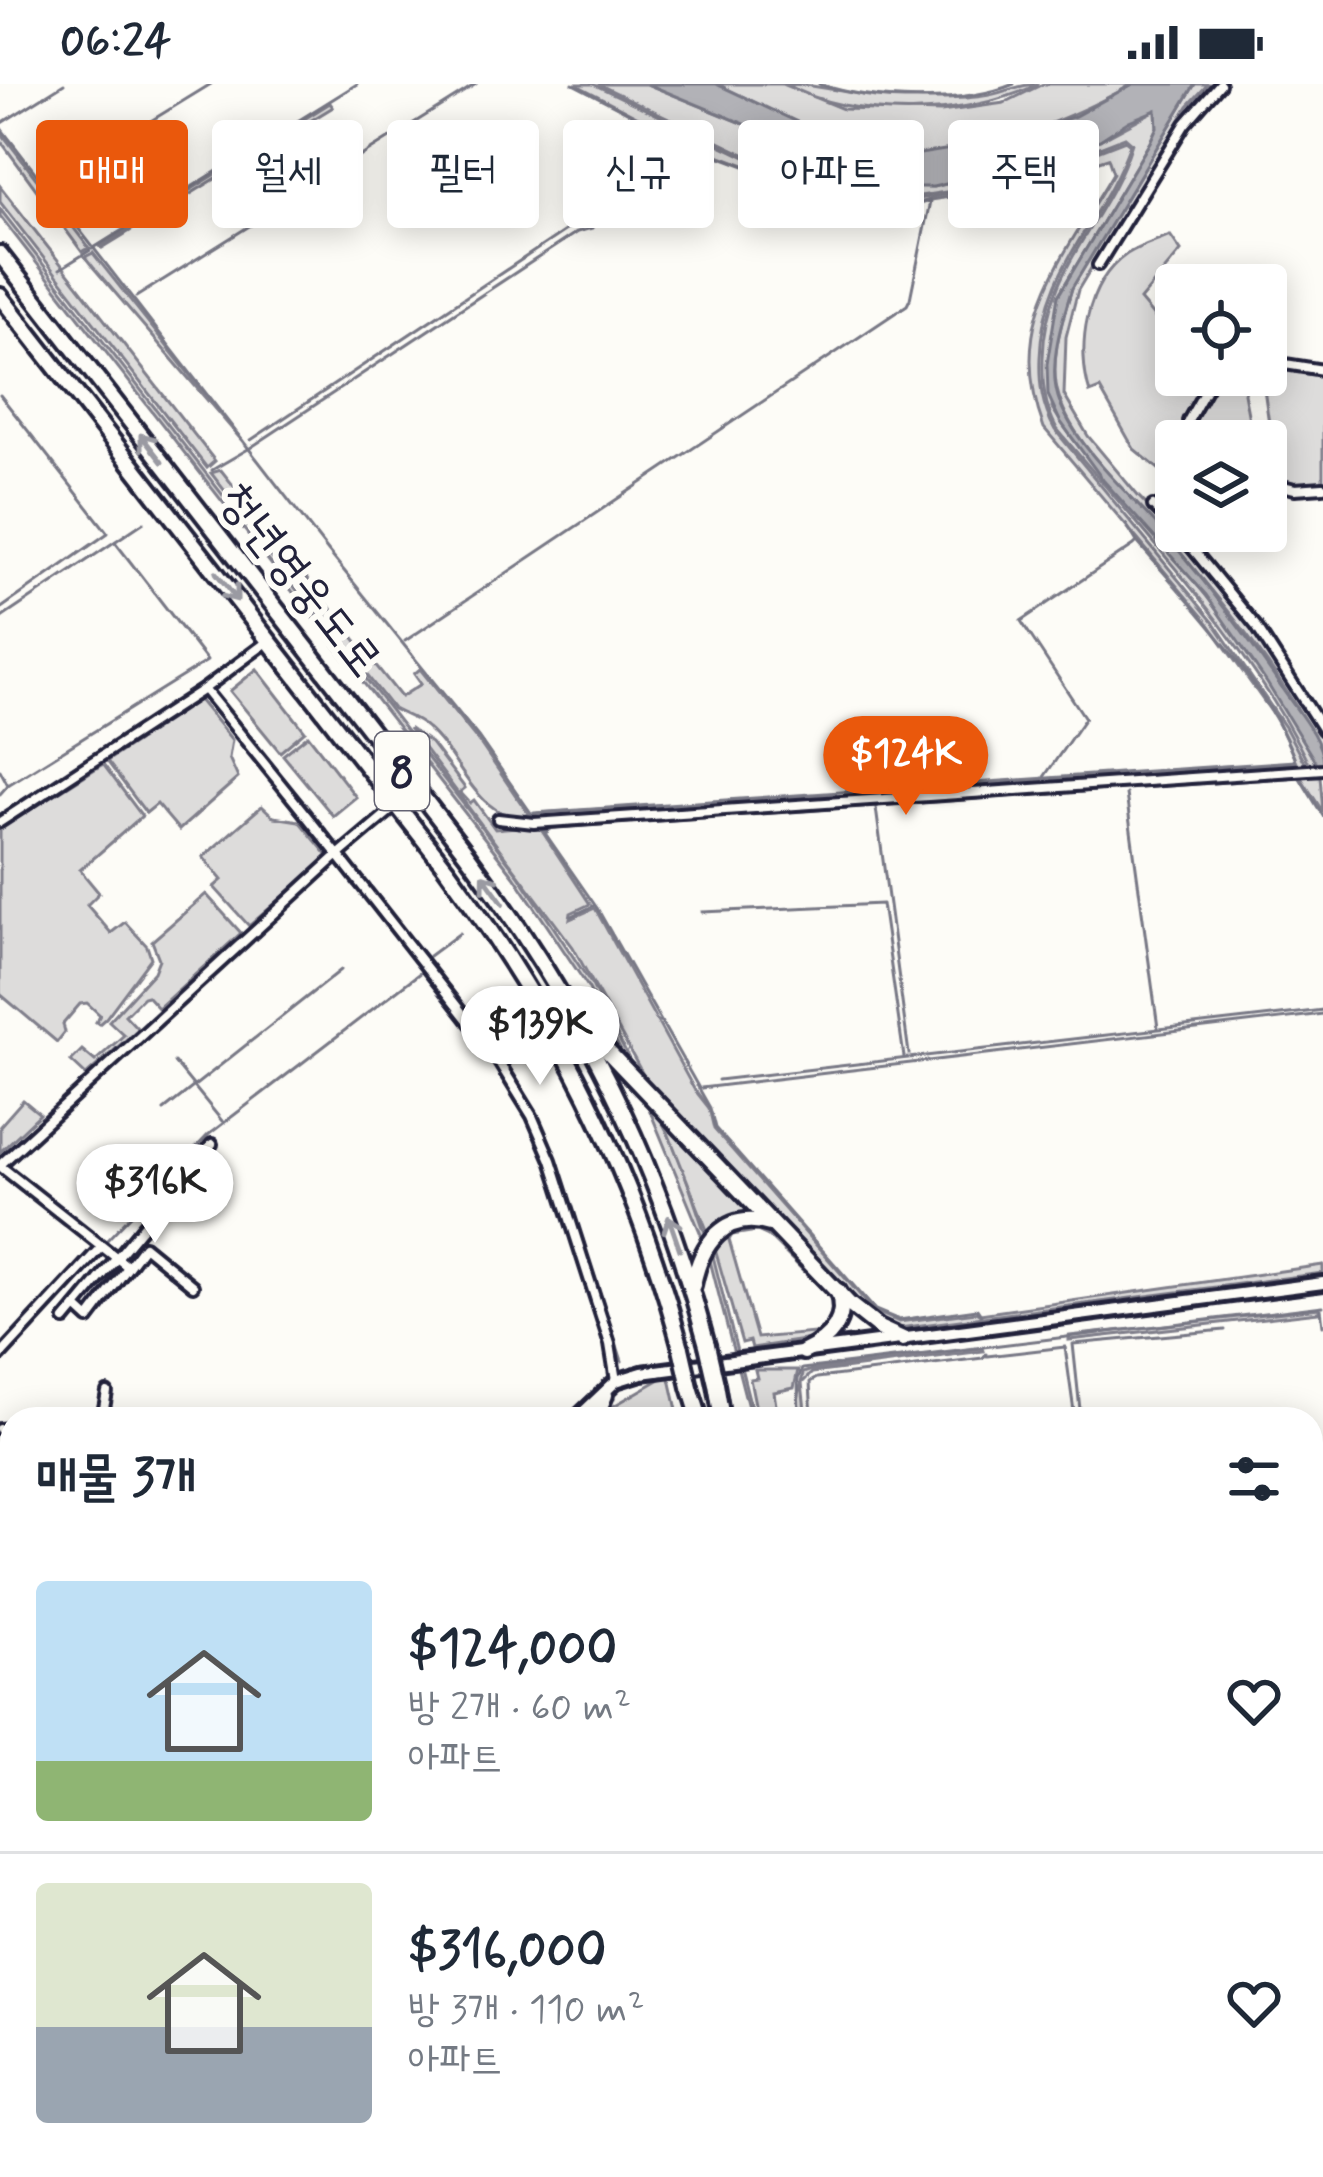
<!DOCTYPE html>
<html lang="ko">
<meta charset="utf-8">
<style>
:root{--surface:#fff;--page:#f6f6f7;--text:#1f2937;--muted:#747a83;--line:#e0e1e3;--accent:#ea580c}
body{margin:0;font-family:Mynerve,"Poor Story",sans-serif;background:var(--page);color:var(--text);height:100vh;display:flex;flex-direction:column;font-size:45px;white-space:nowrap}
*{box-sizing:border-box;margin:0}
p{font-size:39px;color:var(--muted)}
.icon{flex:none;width:66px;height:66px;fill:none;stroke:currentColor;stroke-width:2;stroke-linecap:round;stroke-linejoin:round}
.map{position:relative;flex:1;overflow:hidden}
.sheet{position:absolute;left:0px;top:1323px;width:1323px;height:771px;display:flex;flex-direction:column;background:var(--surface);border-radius:36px 36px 0 0;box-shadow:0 6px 30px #0003}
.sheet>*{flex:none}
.banner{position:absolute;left:36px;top:36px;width:1251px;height:108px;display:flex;gap:24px}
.fabs{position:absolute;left:1155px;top:180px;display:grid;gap:24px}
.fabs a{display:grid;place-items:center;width:132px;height:132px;border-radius:12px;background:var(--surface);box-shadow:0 6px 30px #0003;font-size:60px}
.price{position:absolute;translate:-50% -102px;padding:0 27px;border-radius:42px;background:#fff;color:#222;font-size:39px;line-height:78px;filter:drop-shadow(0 3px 6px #0008)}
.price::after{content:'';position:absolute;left:50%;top:72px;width:36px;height:27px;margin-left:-18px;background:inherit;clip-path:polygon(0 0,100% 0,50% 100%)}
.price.current{background:var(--accent);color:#fff}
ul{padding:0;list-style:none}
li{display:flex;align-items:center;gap:36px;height:300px;padding:0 36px}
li+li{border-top:3px solid var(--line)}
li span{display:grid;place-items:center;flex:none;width:336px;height:240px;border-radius:12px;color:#555}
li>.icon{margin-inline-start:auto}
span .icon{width:144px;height:144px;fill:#fffc;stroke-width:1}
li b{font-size:51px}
h2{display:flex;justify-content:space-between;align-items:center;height:144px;padding:0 36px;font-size:51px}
.pill{padding:0 42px;border-radius:12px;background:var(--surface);box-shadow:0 6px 30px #0003;font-size:42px;line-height:108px}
.pill.current{background:var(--accent);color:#fff}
.status{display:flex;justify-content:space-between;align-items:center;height:84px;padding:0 60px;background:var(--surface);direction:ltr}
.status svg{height:33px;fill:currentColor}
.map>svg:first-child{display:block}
</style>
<div class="status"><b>06:24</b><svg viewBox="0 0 49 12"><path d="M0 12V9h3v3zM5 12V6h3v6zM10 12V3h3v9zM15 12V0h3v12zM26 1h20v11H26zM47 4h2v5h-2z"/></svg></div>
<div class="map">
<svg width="1323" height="2093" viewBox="0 0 1323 2093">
<rect width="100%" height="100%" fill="#fdfcf7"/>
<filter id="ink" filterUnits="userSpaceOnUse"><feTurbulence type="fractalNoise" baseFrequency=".00833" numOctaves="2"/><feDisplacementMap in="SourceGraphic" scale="24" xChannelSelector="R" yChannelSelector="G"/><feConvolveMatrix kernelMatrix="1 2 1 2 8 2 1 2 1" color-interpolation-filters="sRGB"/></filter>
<g filter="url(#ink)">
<g fill="#dddcdb" stroke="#807f8b" stroke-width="3">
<path d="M575,0H593L745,73L841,127L1012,100L1125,56L1130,60C1102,141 1042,181 1040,274C1039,301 1042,322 1055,346L1214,539L1285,643L1306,682H1298L1277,636L1208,539L1044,344C1004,238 1063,175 1113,89L1108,74L1023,102L930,116L845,136L784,105L750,83L694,62Z"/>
<path d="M598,0H647L745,40L811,80L864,100L933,103L1033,80L1100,56L1156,26L1157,43L1150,58L1058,212L1052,324C1089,384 1136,427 1181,481C1232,541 1278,610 1316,679L1309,681C1248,556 1145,451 1057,345C1044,321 1042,300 1043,273C1045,181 1107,140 1132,59L1125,53L1011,98L842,124L746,71Z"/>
<path d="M716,0H782L843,25L941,28L1004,19L1043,0H1133C1065,38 947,87 868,69C816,56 766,21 716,0Z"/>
<path d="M786,0C827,0 865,16 908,15C933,15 958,16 983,12C1003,10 1017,0 1038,0C971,34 852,39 786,0Z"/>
<path d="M1195,0H1208L1188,22L1078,206L1066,253L1064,311L1088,352L1138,412L1192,467L1240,527L1323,653V670C1282,591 1224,519 1166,452C1132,412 1074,363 1059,313C1048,279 1062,237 1072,204Z"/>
<polygon points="330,19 333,23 102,164 100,162"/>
<polygon points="0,47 89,164 82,168 0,56"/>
<polygon points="0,102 215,377 207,384 0,118"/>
<polygon points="0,125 518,790 592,901 637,991 631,987 588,903 514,792 0,132"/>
<path d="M1170,151L1181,167L1140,216L1165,246L1163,251L1176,262V291L1209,292C1198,312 1179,334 1188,357H1176V399L1134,365L1100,305L1090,309C1076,265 1085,199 1127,170C1139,162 1156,157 1170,151Z"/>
<polygon points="93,169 244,359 93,183 85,173"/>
<polygon points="1266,283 1323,292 1323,399 1295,401 1277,395 1264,305 1268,295 1263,291"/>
<path d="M1216,291H1252L1244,309L1253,357H1199C1187,332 1204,313 1216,291Z"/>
<path d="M221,386L401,613L421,600L414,590L420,585L479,658L532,735C475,737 463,675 427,644C418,635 404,631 393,625L211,389Z"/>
<polygon points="257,585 305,647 280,668 230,607"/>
<polygon points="199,616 232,656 229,674 238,694 179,746 157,720 146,729 107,677"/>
<polygon points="409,644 431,659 465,704 460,708 470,719 474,716 495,745 538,741 590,820 571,829 570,835 595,824 694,1005 709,1024 714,1045 874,1227 899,1238 976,1228 980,1230 1323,1181 1323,1189 899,1244 881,1238 856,1217 647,998 573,863"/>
<polygon points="308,651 356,713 333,732 283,671"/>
<polygon points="1294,679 1295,682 844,710"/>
<polygon points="103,680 142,732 80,786 99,809 87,821 111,849 125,838 147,862 151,874 106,934 99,940 96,938 100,931 87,919 80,920 63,940 65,948 57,958 0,910 0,745"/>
<polygon points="1296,690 1320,692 1323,728 1300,692 875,719"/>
<polygon points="837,710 536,733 534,730 538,729"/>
<polygon points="870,720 552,744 546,748 542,743"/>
<polygon points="262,722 274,733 299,737 329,773 249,842 214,803 222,796 203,773"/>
<polygon points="206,810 241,849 158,924 147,912 143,913 125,931 138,945 86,991 71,977 82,966 95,977 124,951 109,937 154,888 159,875 152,857"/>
<path d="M645,1015C674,1043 692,1115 707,1154L705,1160Z"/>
<polygon points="23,1016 40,1030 0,1068 0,1042"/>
<path d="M659,1026L761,1132C740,1132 723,1134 709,1151Z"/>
<polygon points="767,1143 838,1215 837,1229 826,1244 832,1227 830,1213 768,1152 757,1147 732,1151 729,1156 757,1254 814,1249 817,1254 752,1264 750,1257 742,1259 714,1162 732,1144"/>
<polygon points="712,1168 754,1335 751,1335 709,1173"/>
<polygon points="1319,1224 1319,1228 1069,1256 1069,1252"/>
<polygon points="982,1264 983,1267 812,1289 802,1299 806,1335 801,1335 798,1317 803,1289 812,1286"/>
<polygon points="755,1286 798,1286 794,1304 774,1308 778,1335 758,1335 750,1295 757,1294"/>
<polygon points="669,1290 679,1335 603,1335 605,1327"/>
</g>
<path fill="#b2b2b7" stroke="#787885" stroke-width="3" d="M647,0H716L851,63L901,73L989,59L1028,48L1075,32L1133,0H1195L1072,204C1062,237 1048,279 1058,313C1074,363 1132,412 1166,451C1208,501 1247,552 1283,606C1297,627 1322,654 1323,679H1316L1267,599L1206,511L1103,396L1060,337L1048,311L1047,280L1058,212L1150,58L1157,43L1156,26L1129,37L1100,56L1033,80L933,103H879L811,80L745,40Z"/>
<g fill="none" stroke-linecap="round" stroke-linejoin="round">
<g stroke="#787885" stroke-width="3">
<path d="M819,0C871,18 964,21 1014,0"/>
<polyline points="0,40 64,0"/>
<polyline points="0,43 328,467 479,654 597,824 710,1024 715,1044 875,1226 899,1236 977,1225 981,1231"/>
<polyline points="46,101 211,0"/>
<polyline points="60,185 357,0"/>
<polyline points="136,213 476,0"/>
<polyline points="0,311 108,449 0,525"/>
<polyline points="251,356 581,136 593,133"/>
<polyline points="212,386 250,364 577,148 592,144 595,133 699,66"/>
<path d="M1138,459C1188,517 1274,609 1296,680"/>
<polyline points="0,535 144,438"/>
<polyline points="405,557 907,221 910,215 930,117 860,136 838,134 750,84 694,63 573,0"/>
<polyline points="0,686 8,701 0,710"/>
<polyline points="1044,693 1085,634 1021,537 1134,461 1137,458 1126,440"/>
<polyline points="1300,694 1323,732"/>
<polyline points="8,701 207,577 115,458"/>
<polyline points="1126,710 1158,944"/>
<polyline points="876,724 909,970"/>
<polyline points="534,729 1295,677"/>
<polyline points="547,748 552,744 1299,693"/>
<polyline points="702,828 882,820 904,973"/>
<polyline points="572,832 593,822"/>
<polyline points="429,872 460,849"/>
<polyline points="481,938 513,918"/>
<polyline points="174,978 222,1037"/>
<polyline points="718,996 1323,926"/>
<polyline points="521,1004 554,1068 622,1277"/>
<polyline points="701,1004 1323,930"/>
<polyline points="164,1026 341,886"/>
<polyline points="107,1156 208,1051 421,888"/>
<polyline points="1321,1225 1323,1241"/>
<polyline points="987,1272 1065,1263 1075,1335"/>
<polyline points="799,1335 798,1295 802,1285 1323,1222"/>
<polyline points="812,1335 810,1298 817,1294 983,1274 986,1270"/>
<polyline points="1081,1335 1073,1260 1225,1246"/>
<polyline points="1311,1727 1323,1725"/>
<polyline points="0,1839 12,1839"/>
<polyline points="1165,2082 1166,2093"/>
<polyline points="1172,2082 1173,2093"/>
<polyline points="844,2093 845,2082"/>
<polyline points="850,2093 852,2082"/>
</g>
<defs>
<g id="street">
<polyline points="1098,181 1185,40 1220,0"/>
<polyline points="1266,277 1323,286"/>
<polyline points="1194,357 1188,337 1214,291"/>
<polyline points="1266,398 1295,405 1323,403"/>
<polyline points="1153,422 1176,445"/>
<polyline points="1178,447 1256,542 1323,646"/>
<polyline points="1197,466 1216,447"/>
<polyline points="204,605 338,771 396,722"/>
<polyline points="498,735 534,739 1323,685"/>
<polyline points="0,738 204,605 267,558"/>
<polyline points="0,1081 338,771 492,967 532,1032 551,1076 610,1260 616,1297"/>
<polyline points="0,1082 127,1182"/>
<polyline points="76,1223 89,1235 144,1162 193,1202"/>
<polyline points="65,1236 212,1060"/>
<polyline points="0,1272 101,1163"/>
<polyline points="102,1335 107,1308"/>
<polyline points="0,1345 12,1344"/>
<polyline points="0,1395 12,1393"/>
<polyline points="0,1525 12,1532"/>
<polyline points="0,1579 12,1585"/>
<polyline points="287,2082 290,2093"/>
<polyline points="38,2093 44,2082"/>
<polyline points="447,2093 466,2082"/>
<polyline points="690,2093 694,2082"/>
</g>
<g id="primary">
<polyline points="576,1335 616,1297 642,1289 1323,1199"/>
<polyline points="0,1774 12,1770"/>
</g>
<g id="highway">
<path d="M0,170L466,769C580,922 658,1076 707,1261"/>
<path d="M0,212L446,784C556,934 633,1084 681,1264"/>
<polyline points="595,954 850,1221 879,1244 903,1255"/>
<path d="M693,1201C701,1160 725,1126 770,1140"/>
<path d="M804,1268C829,1256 849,1237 838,1207"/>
<polyline points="716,1300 722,1335"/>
<polyline points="690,1303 700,1335"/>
<polyline points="595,1335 605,1311"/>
<polyline points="753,2093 754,2082"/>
<polyline points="779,2093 780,2082"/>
</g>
</defs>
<use href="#street" stroke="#22223b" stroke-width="16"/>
<use href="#primary" stroke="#22223b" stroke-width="20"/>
<use href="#highway" stroke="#22223b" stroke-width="22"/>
<use href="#street" stroke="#fdfcf7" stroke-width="8"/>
<use href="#primary" stroke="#fdfcf7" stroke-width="10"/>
<use href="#highway" stroke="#fdfcf7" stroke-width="14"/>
<defs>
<g id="highway-bridge">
<polyline points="707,1261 716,1300"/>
<polyline points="681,1264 690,1303"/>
</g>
</defs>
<use href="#highway-bridge" stroke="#22223b" stroke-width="22" stroke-linecap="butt"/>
<use href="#highway-bridge" stroke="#fdfcf7" stroke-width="14"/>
</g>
<defs><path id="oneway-shaft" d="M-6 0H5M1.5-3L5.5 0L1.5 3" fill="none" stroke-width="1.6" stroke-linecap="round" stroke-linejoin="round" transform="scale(3)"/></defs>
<g stroke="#9a9aa2">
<use href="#oneway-shaft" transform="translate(151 364) rotate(-128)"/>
<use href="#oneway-shaft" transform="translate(227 503) rotate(52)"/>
<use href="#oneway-shaft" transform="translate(493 805) rotate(-126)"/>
<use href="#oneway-shaft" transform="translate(674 1149) rotate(-109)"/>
</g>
</g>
<g text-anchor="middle" stroke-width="12" stroke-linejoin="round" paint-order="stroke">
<rect fill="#fdfcf7" stroke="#646373" stroke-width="3" x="375" y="648" width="54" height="78" rx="9"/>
<g font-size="45" font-weight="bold" fill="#22223b">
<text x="402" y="703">8</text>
</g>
<g font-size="48" fill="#22223b" stroke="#fdfcf7">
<text transform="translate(302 494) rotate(52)" y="17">청년영웅도로</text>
</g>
</g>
</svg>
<div class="fabs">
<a><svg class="icon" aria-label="locate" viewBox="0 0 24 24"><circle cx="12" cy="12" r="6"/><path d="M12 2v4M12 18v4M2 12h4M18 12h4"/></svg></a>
<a><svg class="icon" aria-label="layers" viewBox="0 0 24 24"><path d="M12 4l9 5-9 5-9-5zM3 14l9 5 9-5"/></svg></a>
</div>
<b class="price current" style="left:906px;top:734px">$124K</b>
<b class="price" style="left:540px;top:1004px">$139K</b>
<b class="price" style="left:155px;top:1162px">$316K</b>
<div class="banner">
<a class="pill current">매매</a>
<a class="pill">월세</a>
<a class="pill">필터</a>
<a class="pill">신규</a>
<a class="pill">아파트</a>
<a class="pill">주택</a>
</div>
<section class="sheet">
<h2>매물 3개<svg class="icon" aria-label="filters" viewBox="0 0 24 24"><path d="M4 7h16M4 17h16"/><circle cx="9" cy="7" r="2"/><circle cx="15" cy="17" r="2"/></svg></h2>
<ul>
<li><span style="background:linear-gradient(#bfe0f5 75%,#8fb573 0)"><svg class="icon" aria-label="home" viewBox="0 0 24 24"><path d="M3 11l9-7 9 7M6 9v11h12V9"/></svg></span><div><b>$124,000</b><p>방 2개 · 60 m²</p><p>아파트</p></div><svg class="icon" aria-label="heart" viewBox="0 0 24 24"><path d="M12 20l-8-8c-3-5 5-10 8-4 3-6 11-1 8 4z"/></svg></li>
<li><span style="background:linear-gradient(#dfe7d0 60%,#9aa5b1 0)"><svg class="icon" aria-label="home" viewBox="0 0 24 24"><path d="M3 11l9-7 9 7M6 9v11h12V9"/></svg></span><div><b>$316,000</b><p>방 3개 · 110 m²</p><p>아파트</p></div><svg class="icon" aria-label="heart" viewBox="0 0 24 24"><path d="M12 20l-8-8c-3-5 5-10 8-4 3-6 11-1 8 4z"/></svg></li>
</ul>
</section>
</div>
